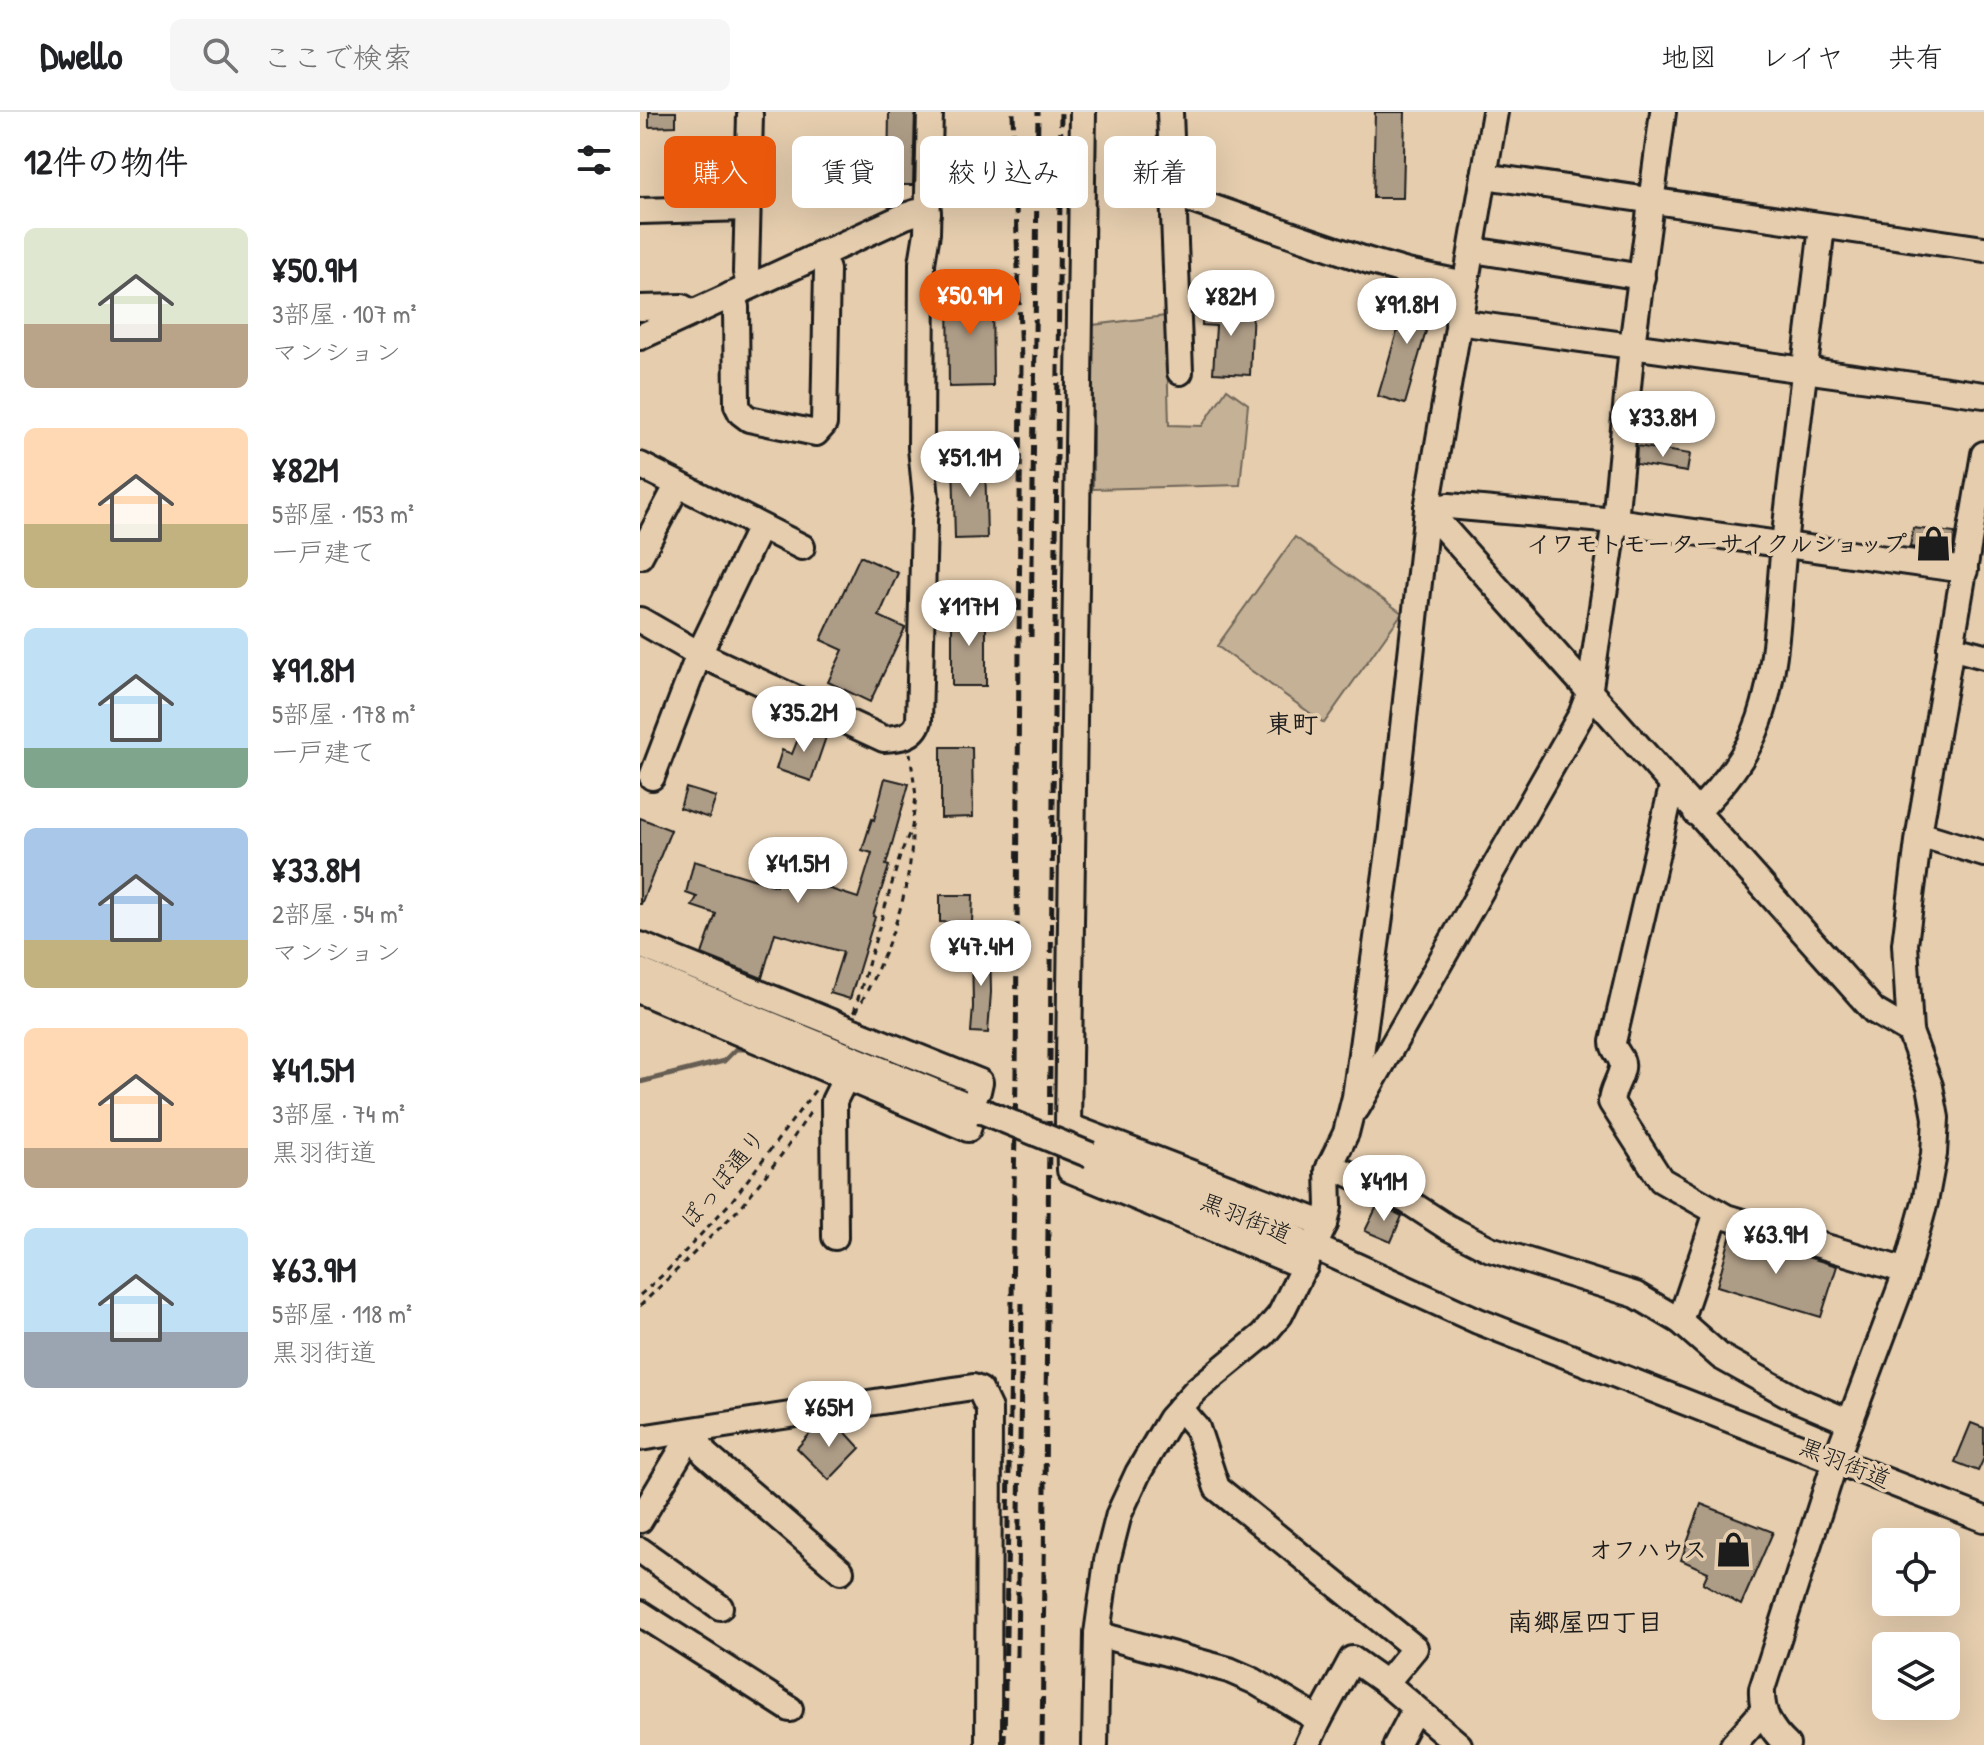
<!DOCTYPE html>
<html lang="ja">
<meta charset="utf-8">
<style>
:root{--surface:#fff;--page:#f6f6f6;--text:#202124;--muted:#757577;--line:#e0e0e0;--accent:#ea580c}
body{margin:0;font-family:"Patrick Hand","Klee One",sans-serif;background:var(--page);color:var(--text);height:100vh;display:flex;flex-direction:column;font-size:30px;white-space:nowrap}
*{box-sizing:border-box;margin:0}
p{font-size:26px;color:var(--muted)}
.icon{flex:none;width:44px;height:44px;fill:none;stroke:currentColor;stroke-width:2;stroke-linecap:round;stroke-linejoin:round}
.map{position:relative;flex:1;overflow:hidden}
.details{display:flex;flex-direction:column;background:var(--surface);width:640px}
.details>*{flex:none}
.banner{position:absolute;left:24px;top:24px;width:760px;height:72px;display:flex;gap:16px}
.controls{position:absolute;left:1232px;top:1416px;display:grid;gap:16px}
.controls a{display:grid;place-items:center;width:88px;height:88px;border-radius:12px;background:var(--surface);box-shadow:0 8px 32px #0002;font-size:40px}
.price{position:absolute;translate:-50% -68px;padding:0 18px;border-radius:28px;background:#fff;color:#222;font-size:26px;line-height:52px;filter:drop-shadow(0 2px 4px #0008)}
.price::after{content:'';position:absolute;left:50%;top:48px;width:24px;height:18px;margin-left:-12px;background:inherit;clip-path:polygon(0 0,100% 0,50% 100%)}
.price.current{background:var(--accent);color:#fff}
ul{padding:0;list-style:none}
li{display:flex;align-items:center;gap:24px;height:200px;padding:0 24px}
li span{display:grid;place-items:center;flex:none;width:224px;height:160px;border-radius:12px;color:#555}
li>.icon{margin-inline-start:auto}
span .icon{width:96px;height:96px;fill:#fffc;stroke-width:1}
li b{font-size:34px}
h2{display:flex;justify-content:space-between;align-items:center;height:96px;padding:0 24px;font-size:34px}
.tag{padding:0 28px;border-radius:12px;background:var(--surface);box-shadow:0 8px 32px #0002;font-size:28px;line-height:72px}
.tag.current{background:var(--accent);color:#fff}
header{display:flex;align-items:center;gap:48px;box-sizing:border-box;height:112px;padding:0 40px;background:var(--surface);border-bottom:2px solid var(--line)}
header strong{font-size:38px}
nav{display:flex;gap:44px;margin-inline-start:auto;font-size:28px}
.search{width:560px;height:72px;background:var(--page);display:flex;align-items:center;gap:20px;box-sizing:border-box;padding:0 28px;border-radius:12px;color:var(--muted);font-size:30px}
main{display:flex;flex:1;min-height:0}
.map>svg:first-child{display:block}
</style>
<header>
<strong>Dwello</strong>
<div class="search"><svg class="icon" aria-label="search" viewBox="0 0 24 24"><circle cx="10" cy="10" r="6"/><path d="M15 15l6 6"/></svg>ここで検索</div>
<nav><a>地図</a><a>レイヤ</a><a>共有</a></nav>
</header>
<main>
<section class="details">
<h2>12件の物件<svg class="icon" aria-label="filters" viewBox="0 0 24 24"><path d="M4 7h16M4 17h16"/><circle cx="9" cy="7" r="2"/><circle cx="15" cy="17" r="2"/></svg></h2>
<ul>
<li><span style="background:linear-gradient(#dfe7d0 60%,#b9a48a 0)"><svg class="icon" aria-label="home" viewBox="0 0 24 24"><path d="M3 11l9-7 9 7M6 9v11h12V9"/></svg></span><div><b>¥50.9M</b><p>3部屋 · 107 m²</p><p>マンション</p></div></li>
<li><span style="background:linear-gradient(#ffd9b3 60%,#c2b280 0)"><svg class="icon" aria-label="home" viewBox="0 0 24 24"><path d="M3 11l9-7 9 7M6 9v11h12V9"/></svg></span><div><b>¥82M</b><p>5部屋 · 153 m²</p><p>一戸建て</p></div></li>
<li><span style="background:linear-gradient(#bfe0f5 75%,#7fa58c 0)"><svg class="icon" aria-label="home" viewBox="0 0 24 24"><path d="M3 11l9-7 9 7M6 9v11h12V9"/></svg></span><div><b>¥91.8M</b><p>5部屋 · 178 m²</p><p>一戸建て</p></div></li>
<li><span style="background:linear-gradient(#a9c7e8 70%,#c2b280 0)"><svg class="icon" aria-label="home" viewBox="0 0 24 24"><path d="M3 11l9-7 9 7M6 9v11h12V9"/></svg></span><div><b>¥33.8M</b><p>2部屋 · 54 m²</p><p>マンション</p></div></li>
<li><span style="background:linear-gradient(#ffd9b3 75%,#b9a48a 0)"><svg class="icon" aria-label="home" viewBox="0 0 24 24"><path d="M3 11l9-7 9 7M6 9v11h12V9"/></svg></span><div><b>¥41.5M</b><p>3部屋 · 74 m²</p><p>黒羽街道</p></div></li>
<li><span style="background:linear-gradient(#bfe0f5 65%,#9aa5b1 0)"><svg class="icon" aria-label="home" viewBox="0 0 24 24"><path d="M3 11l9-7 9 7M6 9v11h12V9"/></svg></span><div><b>¥63.9M</b><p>5部屋 · 118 m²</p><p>黒羽街道</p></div></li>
</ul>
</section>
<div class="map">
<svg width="1344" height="1633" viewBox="0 0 1344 1633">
<rect width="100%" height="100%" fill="#e5cdae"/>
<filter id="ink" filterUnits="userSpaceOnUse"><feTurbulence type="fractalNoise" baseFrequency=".0125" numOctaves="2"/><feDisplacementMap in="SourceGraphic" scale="16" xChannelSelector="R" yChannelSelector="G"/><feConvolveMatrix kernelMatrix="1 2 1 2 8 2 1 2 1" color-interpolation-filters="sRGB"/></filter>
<g filter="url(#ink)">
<g fill="#c4b196" stroke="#706659" stroke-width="2">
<polygon points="526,204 529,313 562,314 587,277 608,292 600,373 453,377 453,213"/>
<polygon points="655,425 762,501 684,611 577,534"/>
</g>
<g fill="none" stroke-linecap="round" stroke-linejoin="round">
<polyline stroke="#665d52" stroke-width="5" points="0,970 84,949 96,937 112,937"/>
</g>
<g fill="#ad9c86" stroke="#1c1c1c" stroke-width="2">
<polygon points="9,0 36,0 36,14 9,15"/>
<polygon points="249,0 275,0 273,73 261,73 261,65 248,65"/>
<polygon points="735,0 765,0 763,86 733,86"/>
<polygon points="308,175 352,175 353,274 309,275"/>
<polygon points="770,176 797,181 765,292 738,284"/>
<polygon points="563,193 613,195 610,263 573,261 576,214 562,213"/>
<polygon points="997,334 1050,342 1047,360 996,352"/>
<polygon points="345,347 347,426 315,427 313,348"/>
<polygon points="1273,416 1315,421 1312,441 1270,435"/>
<polygon points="220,444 258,461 239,504 265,516 230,590 188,570 203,538 181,528"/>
<rect x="312" y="498" width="34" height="76"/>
<polygon points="164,612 187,622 171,669 136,657 142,638 152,642"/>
<polygon points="301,635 332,635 333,705 301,706"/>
<polygon points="245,666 269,672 246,753 249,754 233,804 235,805 210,887 190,881 203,840 135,821 122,866 62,842 76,802 52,794 57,785 46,781 54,749 136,774 148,740 163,746 156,766 218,786 232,741 222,738 232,707 234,708"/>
<polygon points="46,676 76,685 69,706 40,696"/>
<polygon points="0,706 31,718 1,792 0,792"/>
<polygon points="300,783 333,783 332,811 300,810"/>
<polygon points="332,833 350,833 351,880 348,921 331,920 333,895"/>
<polygon points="738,1092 762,1104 751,1130 725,1119"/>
<polygon points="1091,1122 1197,1154 1181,1205 1077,1174"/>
<polygon points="197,1311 220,1336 189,1368 157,1336 177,1314"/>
<polygon points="1331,1311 1344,1316 1344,1346 1338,1359 1315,1350"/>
<polygon points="1061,1392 1133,1420 1101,1493 1063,1471 1068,1460 1041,1448"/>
</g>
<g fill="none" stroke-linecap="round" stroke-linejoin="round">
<defs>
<g id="minor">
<polyline points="443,0 428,1014 685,1112"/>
<polyline points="530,0 540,260"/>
<polyline points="844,64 1344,137"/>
<polyline points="531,84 548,87 729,149 767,160 826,172"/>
<polyline points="0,99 107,96"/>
<polyline points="833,138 1002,165"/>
<polyline points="109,174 106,160 110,3"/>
<polyline points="91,183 96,195 97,293 101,301 109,307 176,321 184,312 187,158 181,141"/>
<polyline points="0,196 42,195 53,201"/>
<polyline points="818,210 1344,283"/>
<polyline points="0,225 265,104 277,100 288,101"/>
<polyline points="0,353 162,435"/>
<polyline points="787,397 1234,899 1270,920"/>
<polyline points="787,397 809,394 975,409 1325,458"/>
<polyline points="0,444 37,374"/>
<path d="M0,508L59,542L244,627C259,626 274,625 279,609L284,408L286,386L281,336L282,151L287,121L290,0"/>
<polyline points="1310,535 1344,544"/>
<polyline points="12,665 59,542 120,415"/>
<path d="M1032,675L973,930C973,940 984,945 982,956C980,968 972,977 971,990L1021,1068L1086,1105L1266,1159"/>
<path d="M1056,701C1083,673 1107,645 1120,607C1138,554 1138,488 1144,433C1155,326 1170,220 1182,114"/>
<polyline points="1279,722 1344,742"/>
<polyline points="0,833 340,970 338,979"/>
<polyline points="0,859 342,999"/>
<polyline points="0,879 328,1017 331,1006"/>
<polyline points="717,996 941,603 949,582 975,409 992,234 1023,0"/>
<polyline points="429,1015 430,1058 665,1155"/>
<polyline points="450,1043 635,1117 838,1209 1344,1407"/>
<polyline points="690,1053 767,1089 807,1115 850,1137 996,1183 1040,1209"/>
<polyline points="1077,1100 1040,1209 1081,1245 1158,1288 1210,1310"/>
<polyline points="195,1125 194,989 206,965"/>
<polyline points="540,1296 557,1316 577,1376 775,1536 746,1571"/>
<polyline points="53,1319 65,1342 201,1459"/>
<polyline points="0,1326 333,1275 340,1278 349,1297 348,1633"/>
<polyline points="0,1408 53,1319"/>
<polyline points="0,1438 80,1495"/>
<polyline points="0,1501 150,1597"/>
<polyline points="457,1522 589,1558 614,1569 679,1608 712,1547 746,1571 819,1633"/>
<polyline points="455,1633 457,1522 467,1449 479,1402 498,1361 530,1307 556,1278 623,1223 640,1203 685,1112 689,1095 688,1058 706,1021 715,985 751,725 787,397 855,0"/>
<polyline points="667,1633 679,1608"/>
<polyline points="756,1633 775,1597"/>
<polyline points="1093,1633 1123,1599"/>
<path d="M1147,1633C1130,1617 1121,1601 1122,1577L1196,1347L1264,1166L1285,1090L1294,1042L1296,1006L1290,974L1270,920L1265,832L1279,722L1344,342"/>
</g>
</defs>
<use href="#minor" stroke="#1c1c1c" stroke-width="30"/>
<g stroke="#1c1c1c" stroke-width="3" stroke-dasharray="6 6" stroke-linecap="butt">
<polyline points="214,900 261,741 272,715 276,684 270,641"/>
<path d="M216,900C245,847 273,780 272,718"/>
<polyline points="0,1183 25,1161 91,1090 176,977"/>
<polyline points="0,1194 100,1096 146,1037 173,996"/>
</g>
<use href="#minor" stroke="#e5cdae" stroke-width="24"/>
<g stroke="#1c1c1c" stroke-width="5" stroke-dasharray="12 6" stroke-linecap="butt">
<polyline points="391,525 398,0"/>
<polyline points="377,1545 382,1189"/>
<polyline points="364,1633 376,964 381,250 373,0"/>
<polyline points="402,1633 421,0"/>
</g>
<defs>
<polyline id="minor-bridge" points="342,999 450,1043"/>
</defs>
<use href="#minor-bridge" stroke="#1c1c1c" stroke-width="30" stroke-linecap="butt"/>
<use href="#minor-bridge" stroke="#e5cdae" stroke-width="24"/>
</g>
</g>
<defs>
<symbol id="shop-bare" viewBox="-9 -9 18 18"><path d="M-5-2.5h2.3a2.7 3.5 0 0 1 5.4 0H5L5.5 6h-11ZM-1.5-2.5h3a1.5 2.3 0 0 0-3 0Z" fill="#1c1c1c" stroke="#e5cdae" stroke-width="2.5" paint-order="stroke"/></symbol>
</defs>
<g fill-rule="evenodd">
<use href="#shop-bare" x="1268" y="406" width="51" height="51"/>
<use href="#shop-bare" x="1068" y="1412" width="51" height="51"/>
</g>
<g text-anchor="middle" stroke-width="7" stroke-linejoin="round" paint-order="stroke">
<g font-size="24" font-weight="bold" fill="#1c1c1c" stroke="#e5cdae" text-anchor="end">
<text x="1267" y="440">イワモトモーターサイクルショップ</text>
<text x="1067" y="1446">オフハウス</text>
</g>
<g font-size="24" fill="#1c1c1c" stroke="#e5cdae">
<text transform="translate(83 1067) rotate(-51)" y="8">ぽっぽ通り</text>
<text transform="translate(606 1106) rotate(22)" y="8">黒羽街道</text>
<text transform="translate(1205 1351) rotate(22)" y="8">黒羽街道</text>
</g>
<g font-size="26" font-weight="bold" fill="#1c1c1c" stroke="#e5cdae">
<text x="652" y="621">東町</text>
<text x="945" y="1519">南郷屋四丁目</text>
</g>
</g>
</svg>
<div class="controls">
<a><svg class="icon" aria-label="locate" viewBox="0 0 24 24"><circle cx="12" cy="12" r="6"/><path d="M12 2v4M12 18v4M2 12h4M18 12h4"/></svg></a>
<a><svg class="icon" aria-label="layers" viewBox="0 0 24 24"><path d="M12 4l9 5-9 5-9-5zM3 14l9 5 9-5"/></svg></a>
</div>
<b class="price current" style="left:330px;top:225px">¥50.9M</b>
<b class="price" style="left:591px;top:226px">¥82M</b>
<b class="price" style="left:767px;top:234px">¥91.8M</b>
<b class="price" style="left:1023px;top:347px">¥33.8M</b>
<b class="price" style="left:330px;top:387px">¥51.1M</b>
<b class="price" style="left:329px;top:536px">¥117M</b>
<b class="price" style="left:164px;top:642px">¥35.2M</b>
<b class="price" style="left:158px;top:793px">¥41.5M</b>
<b class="price" style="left:341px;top:876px">¥47.4M</b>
<b class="price" style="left:744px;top:1111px">¥41M</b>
<b class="price" style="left:1136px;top:1164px">¥63.9M</b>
<b class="price" style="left:189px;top:1337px">¥65M</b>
<div class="banner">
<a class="tag current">購入</a>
<a class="tag">賃貸</a>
<a class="tag">絞り込み</a>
<a class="tag">新着</a>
</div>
</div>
</main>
